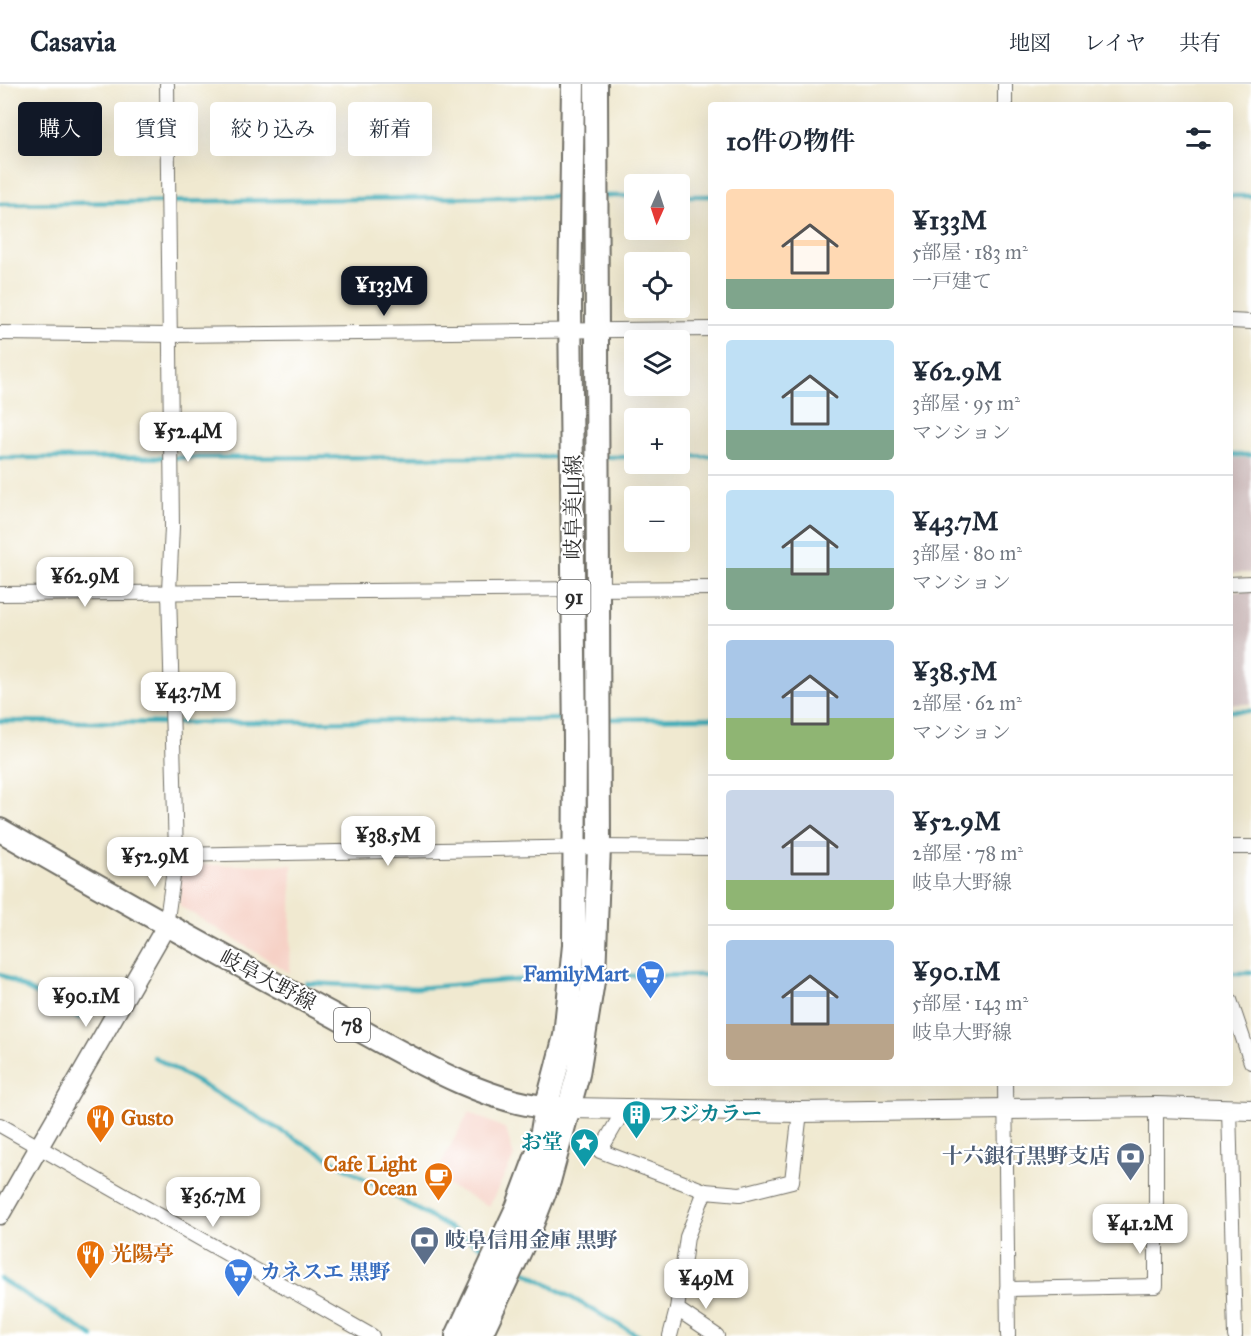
<!DOCTYPE html>
<html lang="ja">
<meta charset="utf-8">
<style>
:root{--surface:#fff;--page:#f6f6f7;--text:#1f2937;--muted:#747a83;--line:#e0e1e3;--accent:#111827}
body{margin:0;font-family:"IM FELL Great Primer","Noto Serif JP",serif;background:var(--page);color:var(--text);height:100vh;display:flex;flex-direction:column;font-size:22px;white-space:nowrap}
*{box-sizing:border-box;margin:0}
p{font-size:20px;color:var(--muted)}
.icon{flex:none;width:33px;height:33px;fill:none;stroke:currentColor;stroke-width:2;stroke-linecap:round;stroke-linejoin:round}
.map{position:relative;flex:1;overflow:hidden}
.side{position:absolute;left:708px;top:18px;width:525px;height:984px;display:flex;flex-direction:column;background:var(--surface);border-radius:6px;box-shadow:0 6px 24px #0002}
.side>*{flex:none}
.guide{position:absolute;left:18px;top:18px;width:570px;height:54px;display:flex;gap:12px}
.needle{width:39px;rotate:183deg}
.controls{position:absolute;left:624px;top:90px;display:grid;gap:12px}
.controls a{display:grid;place-items:center;width:66px;height:66px;border-radius:6px;background:var(--surface);box-shadow:0 6px 24px #0002;font-size:30px}
.price{position:absolute;translate:-50% -51px;padding:0 14px;border-radius:12px;background:#fff;color:#222;font-size:20px;line-height:39px;filter:drop-shadow(0 2px 3px #0008)}
.price::after{content:'';position:absolute;left:50%;top:36px;width:18px;height:14px;margin-left:-9px;background:inherit;clip-path:polygon(0 0,100% 0,50% 100%)}
.price.selected{background:var(--accent);color:#fff}
ul{padding:0;list-style:none}
li{display:flex;align-items:center;gap:18px;height:150px;padding:0 18px}
li+li{border-top:2px solid var(--line)}
li span{display:grid;place-items:center;flex:none;width:168px;height:120px;border-radius:6px;color:#555}
li>.icon{margin-inline-start:auto}
span .icon{width:72px;height:72px;fill:#fffc;stroke-width:1}
li b{font-size:26px}
h2{display:flex;justify-content:space-between;align-items:center;height:72px;padding:0 18px;font-size:26px}
.chip{padding:0 21px;border-radius:6px;background:var(--surface);box-shadow:0 6px 24px #0002;font-size:21px;line-height:54px}
.chip.selected{background:var(--accent);color:#fff}
header{display:flex;align-items:center;gap:36px;box-sizing:border-box;height:84px;padding:0 30px;background:var(--surface);border-bottom:2px solid var(--line)}
header strong{font-size:28px}
nav{display:flex;gap:33px;margin-inline-start:auto;font-size:21px}
.map>svg:first-child{display:block}
</style>
<header>
<strong>Casavia</strong>
<nav><a>地図</a><a>レイヤ</a><a>共有</a></nav>
</header>
<div class="map">
<svg width="1251" height="1252" viewBox="0 0 1251 1252">
<rect width="100%" height="100%" fill="#fff"/>
<filter id="ink" filterUnits="userSpaceOnUse"><feTurbulence type="fractalNoise" baseFrequency=".0167" numOctaves="2"/><feDisplacementMap in="SourceGraphic" scale="12" xChannelSelector="R" yChannelSelector="G"/><feConvolveMatrix kernelMatrix="1 2 1 2 8 2 1 2 1" color-interpolation-filters="sRGB"/></filter>
<filter id="wash" filterUnits="userSpaceOnUse"><feTurbulence type="fractalNoise" baseFrequency=".008" numOctaves="4" result="noise"/><feDisplacementMap in="SourceGraphic" scale="24" xChannelSelector="R" yChannelSelector="G"/><feGaussianBlur stdDeviation="1.35" result="paint"/><feColorMatrix in="noise" values="0 0 0 0 0 0 0 0 0 0 0 0 0 0 0 0 0 1.4 0 .05"/><feComposite in="paint" operator="in"/></filter>
<g filter="url(#wash)">
<rect width="100%" height="100%" fill="#f0e9d0"/>
<g fill="#f6d1c6">
<polygon points="179,781 292,781 290,889 180,822"/>
<polygon points="469,1028 506,1045 514,1073 489,1122 433,1094"/>
</g>
<g fill="#d1bfbf">
<rect x="1230" y="374" width="21" height="115"/>
<rect x="1232" y="507" width="19" height="113"/>
</g>
<g fill="none" stroke-linecap="round" stroke-linejoin="round">
<g stroke="#3bacb8" stroke-width="4.5">
<polyline points="604,112 634,112"/>
<polyline points="680,112 711,112"/>
<polyline points="1230,112 1251,112"/>
<polyline points="0,120 566,112"/>
<polyline points="1230,371 1251,371"/>
<polyline points="604,373 634,373"/>
<polyline points="680,373 711,372"/>
<polyline points="0,374 566,373"/>
<polyline points="1230,627 1251,627"/>
<polyline points="606,635 711,634"/>
<polyline points="0,637 174,639 567,635"/>
<polyline points="1230,889 1251,889"/>
<polyline points="0,890 79,934"/>
<polyline points="600,892 711,891"/>
<polyline points="306,899 416,904 564,892"/>
<polyline points="154,973 491,1168"/>
<polyline points="519,1184 639,1252"/>
<polyline points="0,1195 93,1252"/>
</g>
</g>
</g>
<g filter="url(#ink)">
<g fill="none" stroke-linecap="round" stroke-linejoin="round">
<defs>
<g id="minor">
<polyline points="1005,21 1005,0"/>
<polyline points="1230,237 1251,238"/>
<polyline points="0,249 171,251 711,245"/>
<polyline points="1230,500 1251,499"/>
<polyline points="0,510 711,504"/>
<polyline points="1230,763 1251,763"/>
<polyline points="176,771 599,763 711,764"/>
<polyline points="166,842 176,771 169,507 172,443 167,0"/>
<polyline points="1230,916 1251,978"/>
<polyline points="1005,999 1008,1252"/>
<polyline points="1229,1024 1235,1252"/>
<polyline points="624,1026 600,1067 705,1107"/>
<polyline points="0,1041 372,1252"/>
<polyline points="1007,1205 1156,1202 1156,1023"/>
<polyline points="677,1225 717,1252"/>
<polyline points="670,1252 677,1225 687,1153 705,1107 740,1110 792,1097 800,1028"/>
</g>
<polyline id="tertiary" points="0,1131 166,842"/>
<polyline id="secondary" points="569,1024 800,1028 1156,1023 1251,1026"/>
<g id="primary">
<path d="M0,746C109,809 218,870 329,929C392,963 489,1025 562,1024"/>
<polyline points="457,1252 517,1124 539,1065 546,1024 565,952 574,861 575,657 570,222 573,0"/>
<polyline points="480,1252 529,1148 549,1097 578,990 594,891 599,763 596,0"/>
</g>
</defs>
<use href="#minor" stroke="#706e65" stroke-width="16"/>
<use href="#tertiary" stroke="#706e65" stroke-width="21"/>
<use href="#secondary" stroke="#706e65" stroke-width="22"/>
<use href="#primary" stroke="#706e65" stroke-width="26"/>
<use href="#minor" stroke="#fff" stroke-width="14"/>
<use href="#tertiary" stroke="#fff" stroke-width="18"/>
<use href="#secondary" stroke="#fff" stroke-width="20"/>
<use href="#primary" stroke="#fff" stroke-width="22"/>
</g>
</g>
<defs>
<symbol id="supermarket-pin" viewBox="-11 -11 22 30"><path d="M0 17L-7.5 6A9.5 9.5 0 1 1 7.5 6Z" fill="#3f7fe0" stroke="#fff"/><path d="M-6-5.5h2.5l.6 2H6L4.5 2H-2.5L-4.4-4H-6ZM-1.5 3.2a1.3 1.3 0 1 0 .1 0ZM3 3.2a1.3 1.3 0 1 0 .1 0Z" fill="#fff"/></symbol>
<symbol id="building-pin" viewBox="-11 -11 22 30"><path d="M0 17L-7.5 6A9.5 9.5 0 1 1 7.5 6Z" fill="#0f9aa8" stroke="#fff"/><path d="M-4-6H4V6H1V3H-1V6H-4ZM-2.5-4.3h1.7v1.8h-1.7ZM.8-4.3h1.7v1.8H.8ZM-2.5-1h1.7V.8h-1.7ZM.8-1h1.7V.8H.8Z" fill="#fff"/></symbol>
<symbol id="restaurant-pin" viewBox="-11 -11 22 30"><path d="M0 17L-7.5 6A9.5 9.5 0 1 1 7.5 6Z" fill="#e8710a" stroke="#fff"/><path d="M-5-6h1v4h1v-4h1v4h1v-4h1v5L-1.5 .5V6h-2V.5L-5-1ZM5-6V6H3V1.5H1.5Q1.5-4 5-6Z" fill="#fff"/></symbol>
<symbol id="sight-pin" viewBox="-11 -11 22 30"><path d="M0 17L-7.5 6A9.5 9.5 0 1 1 7.5 6Z" fill="#0f9aa8" stroke="#fff"/><path d="M0-6L1.8-2.2L6-1.7L2.9 1.2L3.7 5.4L0 3.3L-3.7 5.4L-2.9 1.2L-6-1.7L-1.8-2.2Z" fill="#fff"/></symbol>
<symbol id="bank-pin" viewBox="-11 -11 22 30"><path d="M0 17L-7.5 6A9.5 9.5 0 1 1 7.5 6Z" fill="#5c6f8a" stroke="#fff"/><path d="M-6-4H6V4H-6ZM0-2.3a2.3 2.3 0 1 0 0 4.6a2.3 2.3 0 1 0 0-4.6Z" fill="#fff"/></symbol>
<symbol id="cafe-pin" viewBox="-11 -11 22 30"><path d="M0 17L-7.5 6A9.5 9.5 0 1 1 7.5 6Z" fill="#e8710a" stroke="#fff"/><path d="M-5.5-4.5H6V0H3Q3 3.5 0 3.5H-2.5Q-5.5 3.5-5.5 0ZM3-3.2v2h1.7v-2ZM-6 4.5H4V6H-6Z" fill="#fff"/></symbol>
</defs>
<g fill-rule="evenodd">
<use href="#supermarket-pin" x="634" y="874" width="33" height="45"/>
<use href="#building-pin" x="620" y="1014" width="33" height="45"/>
<use href="#restaurant-pin" x="84" y="1018" width="33" height="45"/>
<use href="#sight-pin" x="568" y="1042" width="33" height="45"/>
<use href="#bank-pin" x="1114" y="1056" width="33" height="45"/>
<use href="#cafe-pin" x="422" y="1076" width="33" height="45"/>
<use href="#bank-pin" x="408" y="1140" width="33" height="45"/>
<use href="#restaurant-pin" x="74" y="1154" width="33" height="45"/>
<use href="#supermarket-pin" x="222" y="1172" width="33" height="45"/>
</g>
<g text-anchor="middle" stroke-width="4.5" stroke-linejoin="round" paint-order="stroke">
<g fill="#fff" stroke="#6b6b6b" stroke-width="1.5">
<rect x="557.5" y="496" width="33" height="34" rx="4.5"/>
<rect x="334" y="924" width="36" height="34" rx="4.5"/>
</g>
<g font-size="20" font-weight="bold" fill="#2b2b2b">
<text x="574" y="520">91</text>
<text x="352" y="948">78</text>
</g>
<g font-size="21" fill="#2b2b2b" stroke="#fff">
<text transform="translate(573 423) rotate(-90)" y="7">岐阜美山線</text>
<text transform="translate(268 896) rotate(28)" y="7">岐阜大野線</text>
</g>
<g font-size="21" font-weight="bold" fill="#366cbe" stroke="#fff" text-anchor="end">
<text x="629" y="897">FamilyMart</text>
<text x="260" y="1195" text-anchor="start">カネスエ 黒野</text>
</g>
<g font-size="21" font-weight="bold" fill="#0d838f" stroke="#fff" text-anchor="start">
<text x="658" y="1037">フジカラー</text>
<text x="563" y="1065" text-anchor="end">お堂</text>
</g>
<g font-size="21" font-weight="bold" fill="#c56008" stroke="#fff" text-anchor="start">
<text x="121" y="1041">Gusto</text>
<text x="417" y="1087" text-anchor="end">Cafe Light<tspan x="417" dy="24">Ocean</tspan></text>
<text x="111" y="1177">光陽亭</text>
</g>
<g font-size="21" font-weight="bold" fill="#4e5e75" stroke="#fff" text-anchor="end">
<text x="1110" y="1079">十六銀行黒野支店</text>
<text x="445" y="1163" text-anchor="start">岐阜信用金庫 黒野</text>
</g>
</g>
</svg>
<div class="controls">
<a><svg class="needle" viewBox="-14 -14 28 28"><path d="M0-13l5 13h-10z" fill="#e53935"/><path d="M0 13l5-13h-10z" fill="#747a83"/></svg></a>
<a><svg class="icon" aria-label="locate" viewBox="0 0 24 24"><circle cx="12" cy="12" r="6"/><path d="M12 2v4M12 18v4M2 12h4M18 12h4"/></svg></a>
<a><svg class="icon" aria-label="layers" viewBox="0 0 24 24"><path d="M12 4l9 5-9 5-9-5zM3 14l9 5 9-5"/></svg></a>
<a>+</a>
<a>−</a>
</div>
<b class="price selected" style="left:384px;top:233px">¥133M</b>
<b class="price" style="left:188px;top:379px">¥52.4M</b>
<b class="price" style="left:85px;top:524px">¥62.9M</b>
<b class="price" style="left:188px;top:639px">¥43.7M</b>
<b class="price" style="left:388px;top:783px">¥38.5M</b>
<b class="price" style="left:155px;top:804px">¥52.9M</b>
<b class="price" style="left:86px;top:944px">¥90.1M</b>
<b class="price" style="left:213px;top:1144px">¥36.7M</b>
<b class="price" style="left:1140px;top:1171px">¥41.2M</b>
<b class="price" style="left:706px;top:1226px">¥49M</b>
<div class="guide">
<a class="chip selected">購入</a>
<a class="chip">賃貸</a>
<a class="chip">絞り込み</a>
<a class="chip">新着</a>
</div>
<section class="side">
<h2>10件の物件<svg class="icon" aria-label="filters" viewBox="0 0 24 24"><path d="M4 7h16M4 17h16"/><circle cx="9" cy="7" r="2"/><circle cx="15" cy="17" r="2"/></svg></h2>
<ul>
<li><span style="background:linear-gradient(#ffd9b3 75%,#7fa58c 0)"><svg class="icon" aria-label="home" viewBox="0 0 24 24"><path d="M3 11l9-7 9 7M6 9v11h12V9"/></svg></span><div><b>¥133M</b><p>5部屋 · 183 m²</p><p>一戸建て</p></div></li>
<li><span style="background:linear-gradient(#bfe0f5 75%,#7fa58c 0)"><svg class="icon" aria-label="home" viewBox="0 0 24 24"><path d="M3 11l9-7 9 7M6 9v11h12V9"/></svg></span><div><b>¥62.9M</b><p>3部屋 · 95 m²</p><p>マンション</p></div></li>
<li><span style="background:linear-gradient(#bfe0f5 65%,#7fa58c 0)"><svg class="icon" aria-label="home" viewBox="0 0 24 24"><path d="M3 11l9-7 9 7M6 9v11h12V9"/></svg></span><div><b>¥43.7M</b><p>3部屋 · 80 m²</p><p>マンション</p></div></li>
<li><span style="background:linear-gradient(#a9c7e8 65%,#8fb573 0)"><svg class="icon" aria-label="home" viewBox="0 0 24 24"><path d="M3 11l9-7 9 7M6 9v11h12V9"/></svg></span><div><b>¥38.5M</b><p>2部屋 · 62 m²</p><p>マンション</p></div></li>
<li><span style="background:linear-gradient(#c9d6e8 75%,#8fb573 0)"><svg class="icon" aria-label="home" viewBox="0 0 24 24"><path d="M3 11l9-7 9 7M6 9v11h12V9"/></svg></span><div><b>¥52.9M</b><p>2部屋 · 78 m²</p><p>岐阜大野線</p></div></li>
<li><span style="background:linear-gradient(#a9c7e8 70%,#b9a48a 0)"><svg class="icon" aria-label="home" viewBox="0 0 24 24"><path d="M3 11l9-7 9 7M6 9v11h12V9"/></svg></span><div><b>¥90.1M</b><p>5部屋 · 143 m²</p><p>岐阜大野線</p></div></li>
</ul>
</section>
</div>
